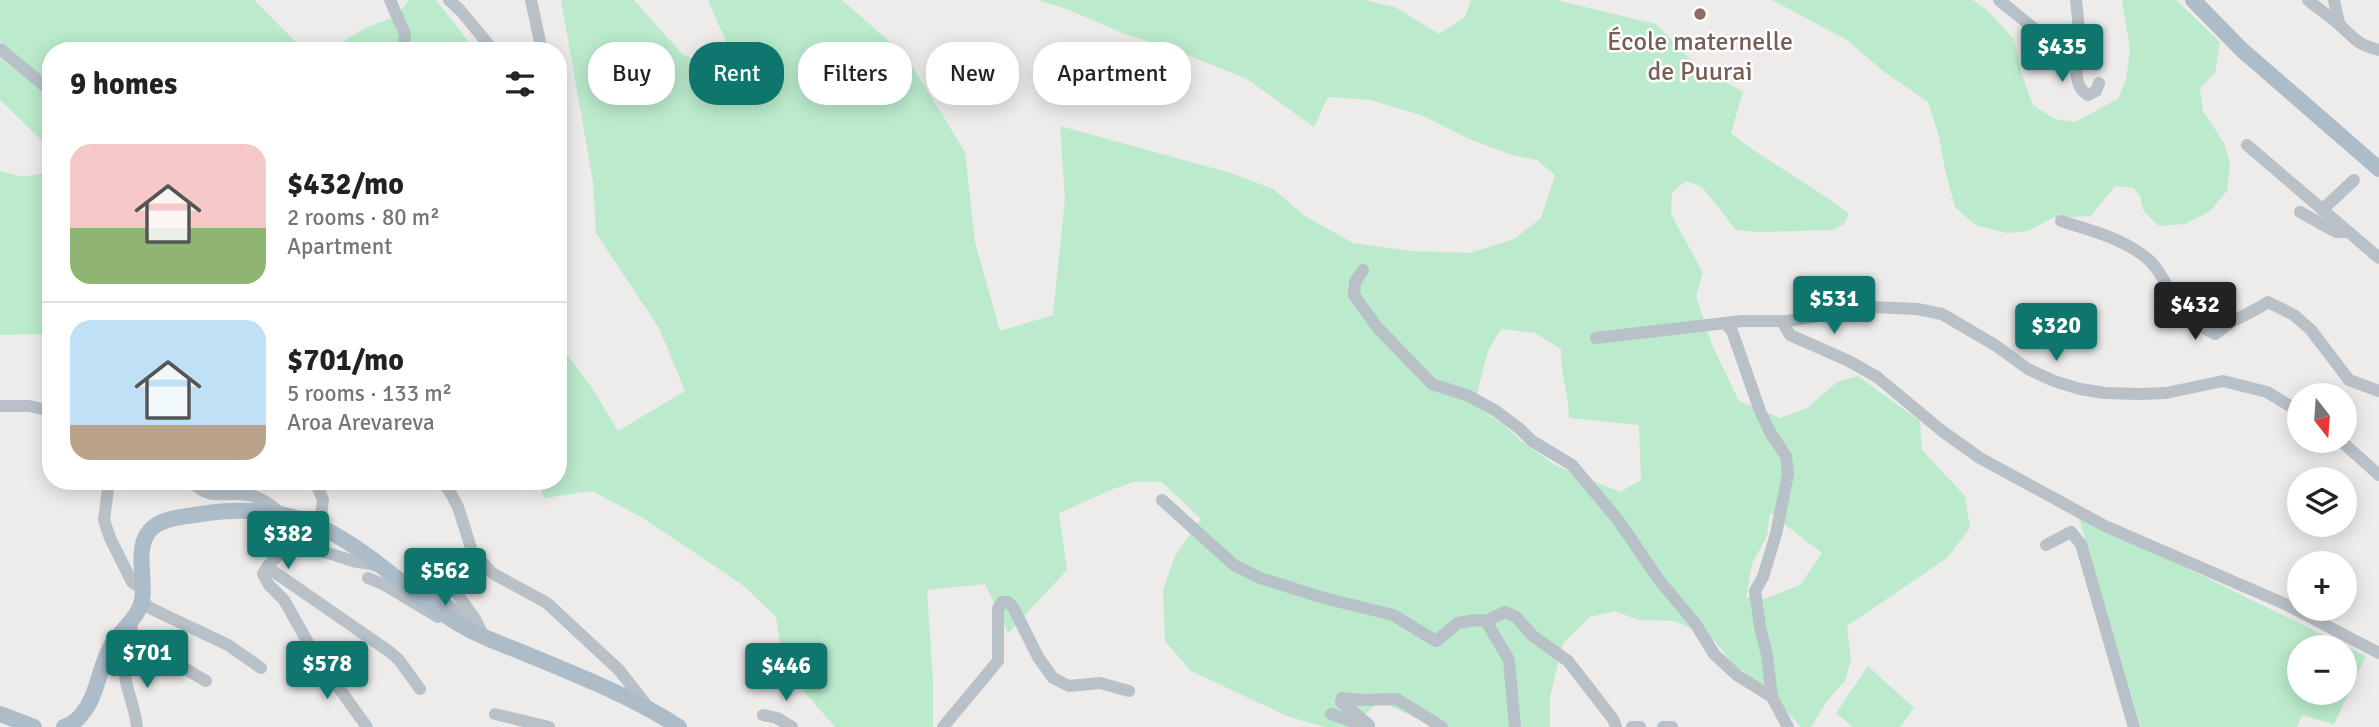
<!DOCTYPE html>
<meta charset="utf-8">
<style>
:root{--surface:#fff;--page:#f6f6f6;--text:#222;--muted:#767676;--line:#e0e0e0;--accent:#0f766e}
body{margin:0;font-family:Signika,sans-serif;background:var(--page);color:var(--text);height:100vh;display:flex;flex-direction:column;font-size:26px;white-space:nowrap}
*{box-sizing:border-box;margin:0}
p{font-size:23px;color:var(--muted)}
.icon{flex:none;width:38px;height:38px;fill:none;stroke:currentColor;stroke-width:2;stroke-linecap:round;stroke-linejoin:round}
.map{position:relative;flex:1;overflow:hidden}
.panel{position:absolute;left:42px;top:42px;width:525px;height:448px;display:flex;flex-direction:column;background:var(--surface);border-radius:28px;box-shadow:0 4px 18px #0003}
.panel>*{flex:none}
.guide{position:absolute;left:588px;top:42px;width:665px;height:63px;display:flex;gap:14px}
.needle{width:46px;rotate:163deg}
.controls{position:absolute;left:2287px;top:383px;display:grid;gap:14px}
.controls a{display:grid;place-items:center;width:70px;height:70px;border-radius:50%;background:var(--surface);box-shadow:0 4px 18px #0003;font-size:35px}
.price{position:absolute;translate:-50% -60px;padding:0 16px;border-radius:7px;background:var(--accent);color:#fff;font-size:23px;line-height:46px;filter:drop-shadow(0 2px 4px #0008)}
.price::after{content:'';position:absolute;left:50%;top:42px;width:21px;height:16px;margin-left:-10px;background:inherit;clip-path:polygon(0 0,100% 0,50% 100%)}
.price.selected{background:#222;color:#fff}
ul{padding:0;list-style:none}
li{display:flex;align-items:center;gap:21px;height:175px;padding:0 28px}
li+li{border-top:2px solid var(--line)}
li span{display:grid;place-items:center;flex:none;width:196px;height:140px;border-radius:21px;color:#555}
li>.icon{margin-inline-start:auto}
span .icon{width:84px;height:84px;fill:#fffc;stroke-width:1}
li b{font-size:30px}
h2{display:flex;justify-content:space-between;align-items:center;height:84px;padding:0 28px;font-size:30px}
.chip{padding:0 24px;border-radius:28px;background:var(--surface);box-shadow:0 4px 18px #0003;font-size:24px;line-height:63px}
.chip.selected{background:var(--accent);color:#fff}
.map>svg:first-child{display:block}
</style>
<div class="map">
<svg width="2379" height="727" viewBox="0 0 2379 727">
<rect width="100%" height="100%" fill="#eeebeb"/>
<g fill="#bbebcc" fill-rule="evenodd">
<polygon points="0,0 254,0 305,51 51,51 51,87 0,41"/>
<polygon points="409,0 436,0 471,45 472,51 328,51 367,27 396,17"/>
<path d="M561,0H634L682,54L710,66L728,46L708,0H842L906,56L965,152L975,242L1000,331L1053,315L1065,199L1060,126L1231,173L1273,189L1305,216L1353,243L1411,251L1470,253L1514,239L1541,218L1555,175L1537,160L1512,155L1469,139L1421,115L1370,100L1328,97L1314,127L1247,79L1165,46L1127,35L1067,9L1037,0H1364L1395,7L1439,34L1465,17L1471,0H1556L1656,24L1695,64L1743,92L1731,133C1768,163 1811,184 1849,214L1844,224L1833,230L1757,232L1736,230L1702,187L1686,181L1672,192L1671,214L1703,273L1696,296L1712,345L1739,401L1780,418L1807,408L1837,382L1858,376L1920,421L1922,450L1965,496L1970,528L1947,558L1847,626L1851,660L1845,681L1827,701L1811,727H1801L1763,686L1734,665L1713,639L1675,621L1638,620L1615,611L1590,617L1563,643L1550,697V727H1430L1425,722L1379,701L1352,727H1325L1287,716L1191,671L1165,641L1163,590L1175,556L1201,519L1162,482H1134L1113,489L1059,513L1067,570L1008,633L985,584L927,590L933,680V727H835L785,670L776,617L744,586L643,518L592,491L544,498L539,481H558V343L591,386L618,431L685,391L659,328L596,233L593,182ZM1501,329L1535,333L1561,349C1560,372 1569,395 1569,418L1639,425L1641,480L1620,492L1555,465L1521,441L1503,424L1474,405L1488,351ZM1770,513L1822,553L1800,585L1764,599L1746,597L1752,564L1767,536Z"/>
<polygon points="1772,0 1973,0 1988,11 2014,39 2022,75 2033,105 2055,119 2075,122 2118,99 2126,80 2130,49 2122,0 2176,0 2220,42 2215,73 2200,88 2203,111 2224,143 2230,164 2227,191 2210,211 2185,224 2159,226 2144,212 2140,196 2133,188 2115,186 2091,216 2052,218 2028,231 2007,233 1975,225 1955,207 1945,169 1938,133 1928,102 1883,71 1847,40"/>
<polygon points="0,58 51,97 51,150 0,100"/>
<polygon points="51,165 51,275 45,276 42,334 0,335 0,171 24,177 50,172"/>
<path d="M2078,515L2366,656L2334,724L2302,715L2297,727H2141ZM2300,648H2345V693H2300Z"/>
<polygon points="1868,666 1914,708 1900,727 1853,727 1836,713"/>
</g>
<g fill="none" stroke-linecap="round" stroke-linejoin="round">
<g stroke="#b7c1c7" stroke-width="12">
<polyline points="390,0 405,34 403,51"/>
<polyline points="449,0 460,10 494,51"/>
<polyline points="531,0 542,51"/>
<polyline points="1999,0 2058,48 2068,51 2078,49"/>
<path d="M2076,0C2077,11 2079,23 2079,35C2079,52 2069,85 2088,95L2096,91L2099,83"/>
<path d="M2308,0C2317,8 2327,14 2336,22C2354,36 2354,44 2379,50"/>
<polyline points="2334,0 2339,23"/>
<polyline points="0,49 51,91"/>
<polyline points="2247,145 2379,258"/>
<polyline points="2322,210 2354,180"/>
<polyline points="2300,212 2336,232 2348,232"/>
<path d="M2061,221C2092,231 2126,239 2150,261C2161,271 2166,286 2174,298C2183,312 2200,327 2215,334C2220,330 2225,326 2230,323C2243,315 2255,311 2268,302L2294,315L2311,330L2349,380L2379,391"/>
<polyline points="1363,270 1355,282 1354,295 1377,327 1432,384 1469,396 1496,411 1520,429 1532,441 1572,465 1618,520 1659,580 1695,623 1714,654 1738,676 1772,697"/>
<polyline points="1782,321 1790,335 1849,361 1877,377 1942,431 1980,458 2105,526 2285,604 2379,653"/>
<polyline points="1725,323 1732,331 1760,411 1771,434 1786,456 1788,474 1776,534 1763,577 1755,591 1760,627 1767,655 1772,697 1788,727"/>
<polyline points="1596,338 1742,321 1788,321 1870,307 1917,309 1942,314 1995,345 2028,369 2054,381 2080,389 2105,393 2139,394 2166,393 2223,381 2267,392 2300,412"/>
<polyline points="0,406 29,406 51,411"/>
<polyline points="2341,441 2379,475"/>
<polyline points="109,481 104,520 110,538 132,582 136,585 142,585"/>
<path d="M191,481C211,502 223,491 248,495C262,497 272,506 282,514"/>
<polyline points="315,481 323,500 320,526"/>
<polyline points="440,481 449,490 458,507 472,551 492,573 547,603 619,670 648,707"/>
<polyline points="1162,500 1234,565 1260,578 1324,598 1393,615 1436,641 1458,623 1476,620 1486,621 1505,612 1516,617 1533,636 1568,661 1613,719 1616,727"/>
<polyline points="2046,545 2071,532 2081,544 2134,727"/>
<polyline points="437,565 475,619 484,637"/>
<polyline points="267,567 390,652 399,660 420,689"/>
<polyline points="368,578 385,585 438,617"/>
<polyline points="433,595 471,621"/>
<polyline points="142,602 152,609 228,645 261,668"/>
<path d="M131,620C135,638 125,645 124,662C123,684 135,705 137,727"/>
<polyline points="1486,621 1509,660 1515,727"/>
<polyline points="132,638 206,681"/>
<polyline points="495,714 549,727"/>
<polyline points="1331,714 1362,725 1369,725 1341,702 1342,698 1360,700 1397,699 1442,727"/>
<polyline points="763,715 777,718 792,727"/>
<path d="M367,727L315,655L284,600L269,585L263,574C287,531 323,553 357,562C364,563 372,564 379,566"/>
<polyline points="943,727 998,661 998,609 1002,602 1008,602 1013,607 1038,657 1053,678 1069,686 1100,683 1129,691"/>
<polyline points="1632,727 1640,727"/>
<polyline points="1663,727 1672,727"/>
</g>
<g stroke="#acbcc9" stroke-width="16">
<polyline points="2193,0 2242,50 2379,169"/>
<polyline points="0,714 34,727"/>
<path d="M64,727C75,724 80,717 87,707C98,690 100,666 110,648C118,632 139,618 142,600C146,580 135,551 148,533C159,517 184,517 201,514C289,501 332,526 399,580C421,597 443,616 468,629C488,640 510,647 531,656C582,677 632,697 679,727"/>
</g>
</g>
<circle fill="#8d6e63" stroke="#fff" stroke-width="2.5" cx="1700" cy="14" r="7"/>
<g text-anchor="middle" stroke-width="5" stroke-linejoin="round" paint-order="stroke">
<g font-size="26" fill="#785e54" stroke="#fff">
<text x="1700" y="50">École maternelle<tspan x="1700" dy="30">de Puurai</tspan></text>
</g>
</g>
</svg>
<div class="controls">
<a><svg class="needle" viewBox="-14 -14 28 28"><path d="M0-13l5 13h-10z" fill="#e53935"/><path d="M0 13l5-13h-10z" fill="#767676"/></svg></a>
<a><svg class="icon" aria-label="layers" viewBox="0 0 24 24"><path d="M12 4l9 5-9 5-9-5zM3 14l9 5 9-5"/></svg></a>
<a>+</a>
<a>−</a>
</div>
<b class="price" style="left:2062px;top:84px">$435</b>
<b class="price" style="left:1834px;top:336px">$531</b>
<b class="price selected" style="left:2195px;top:342px">$432</b>
<b class="price" style="left:2056px;top:363px">$320</b>
<b class="price" style="left:288px;top:571px">$382</b>
<b class="price" style="left:445px;top:608px">$562</b>
<b class="price" style="left:147px;top:690px">$701</b>
<b class="price" style="left:327px;top:701px">$578</b>
<b class="price" style="left:786px;top:703px">$446</b>
<div class="guide">
<a class="chip">Buy</a>
<a class="chip selected">Rent</a>
<a class="chip">Filters</a>
<a class="chip">New</a>
<a class="chip">Apartment</a>
</div>
<section class="panel">
<h2>9 homes<svg class="icon" aria-label="filters" viewBox="0 0 24 24"><path d="M4 7h16M4 17h16"/><circle cx="9" cy="7" r="2"/><circle cx="15" cy="17" r="2"/></svg></h2>
<ul>
<li><span style="background:linear-gradient(#f6c9c9 60%,#8fb573 0)"><svg class="icon" aria-label="home" viewBox="0 0 24 24"><path d="M3 11l9-7 9 7M6 9v11h12V9"/></svg></span><div><b>$432/mo</b><p>2 rooms · 80 m²</p><p>Apartment</p></div></li>
<li><span style="background:linear-gradient(#bfe0f5 75%,#b9a48a 0)"><svg class="icon" aria-label="home" viewBox="0 0 24 24"><path d="M3 11l9-7 9 7M6 9v11h12V9"/></svg></span><div><b>$701/mo</b><p>5 rooms · 133 m²</p><p>Aroa Arevareva</p></div></li>
</ul>
</section>
</div>
